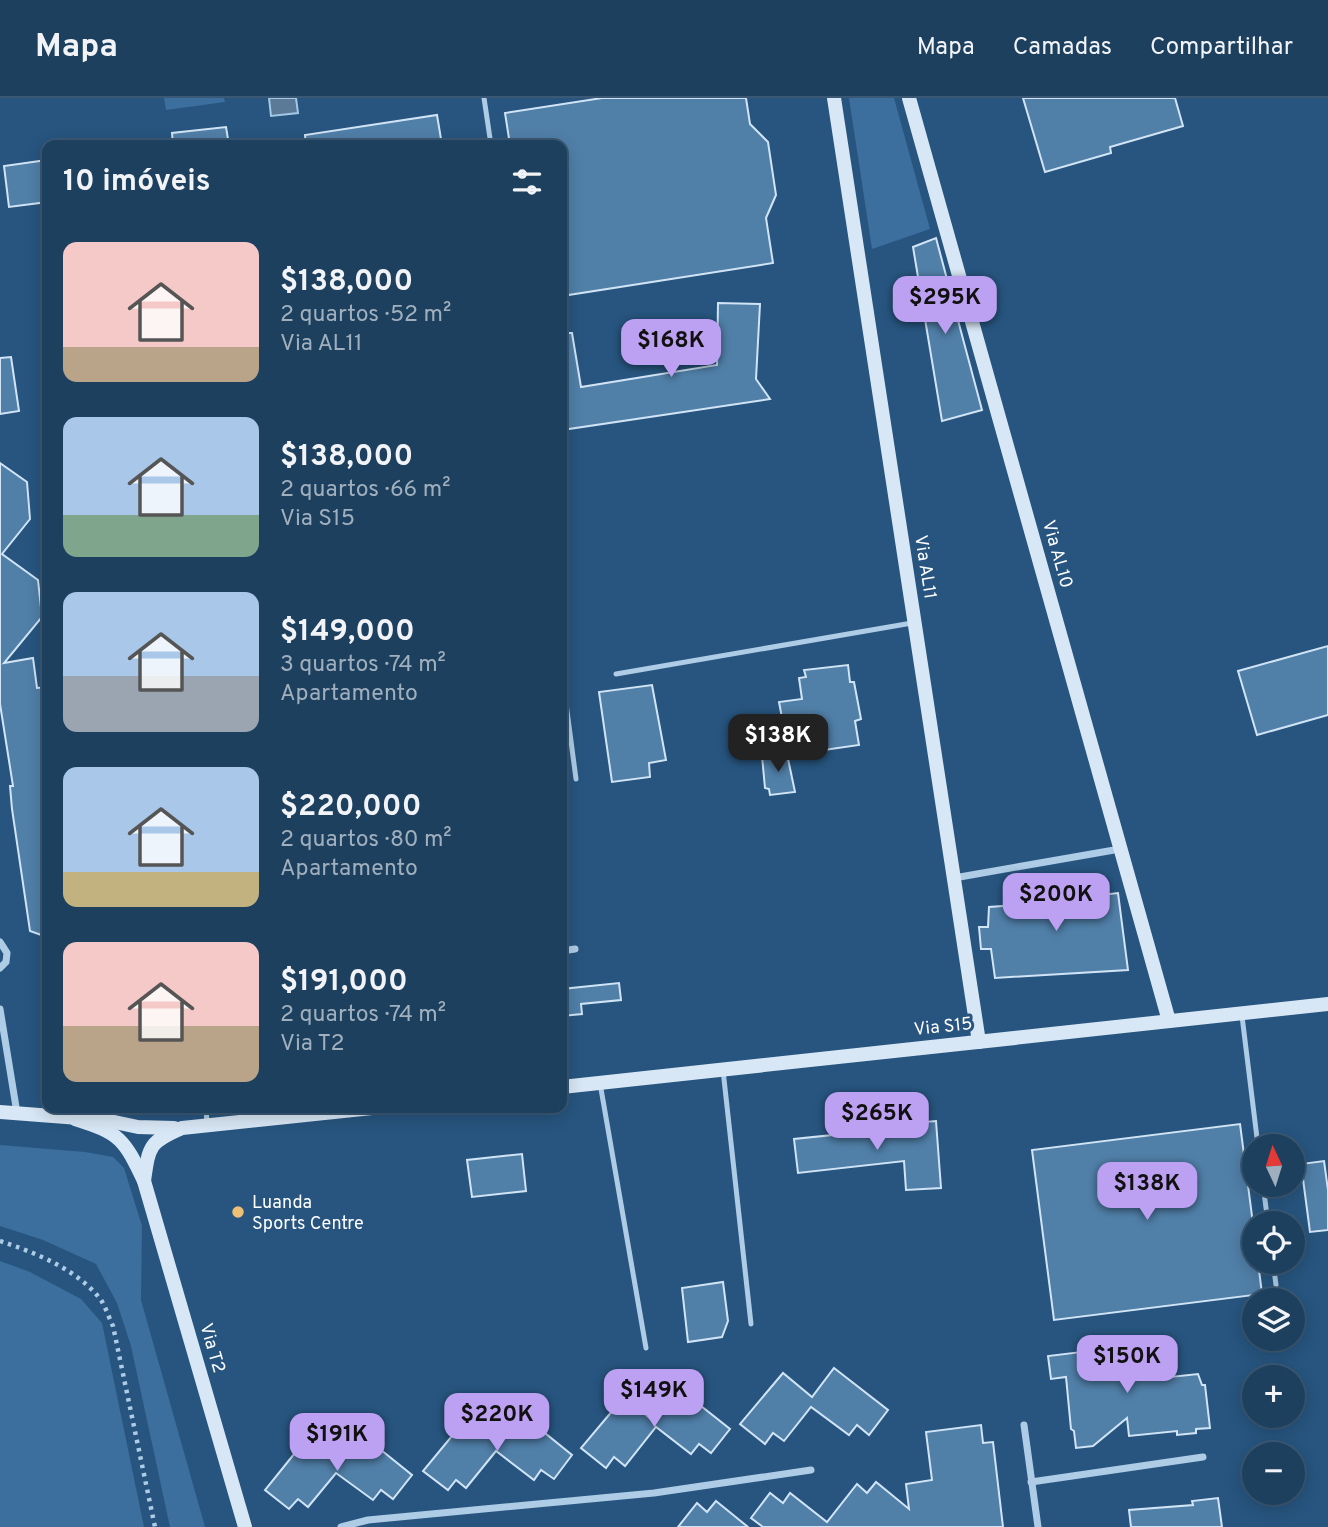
<!DOCTYPE html>
<html lang="pt">
<meta charset="utf-8">
<style>
:root{--surface:#1d405f;--page:#254765;--text:#f1f3f6;--muted:#a0afbd;--line:#3b5974;--accent:#bca0f2}
body{margin:0;font-family:Overpass,sans-serif;background:var(--page);color:var(--text);height:100vh;display:flex;flex-direction:column;font-size:26px;white-space:nowrap}
*{box-sizing:border-box;margin:0}
p{font-size:23px;color:var(--muted)}
.icon{flex:none;width:38px;height:38px;fill:none;stroke:currentColor;stroke-width:2;stroke-linecap:round;stroke-linejoin:round}
.map{position:relative;flex:1;overflow:hidden}
.sheet{position:absolute;left:42px;top:42px;width:525px;height:973px;display:flex;flex-direction:column;background:var(--surface);border-radius:14px;box-shadow:0 4px 18px #0003,0 0 0 2px var(--line)}
.sheet>*{flex:none}
.needle{width:46px;rotate:356deg}
.tools{position:absolute;left:1242px;top:1036px;display:grid;gap:14px}
.tools a{display:grid;place-items:center;width:63px;height:63px;border-radius:50%;background:var(--surface);box-shadow:0 4px 18px #0003,0 0 0 2px var(--line);font-size:35px}
.price{position:absolute;translate:-50% -60px;padding:0 16px;border-radius:14px;background:var(--accent);color:#111;font-size:23px;line-height:46px;filter:drop-shadow(0 2px 4px #0008)}
.price::after{content:'';position:absolute;left:50%;top:42px;width:21px;height:16px;margin-left:-10px;background:inherit;clip-path:polygon(0 0,100% 0,50% 100%)}
.price.current{background:#222;color:#fff}
ul{padding:0;list-style:none}
li{display:flex;align-items:center;gap:21px;height:175px;padding:0 21px}
li span{display:grid;place-items:center;flex:none;width:196px;height:140px;border-radius:14px;color:#555}
li>.icon{margin-inline-start:auto}
span .icon{width:84px;height:84px;fill:#fffc;stroke-width:1}
li b{font-size:30px}
h2{display:flex;justify-content:space-between;align-items:center;height:84px;padding:0 21px;font-size:30px}
header{display:flex;align-items:center;gap:42px;box-sizing:border-box;height:98px;padding:0 35px;background:var(--surface);border-bottom:2px solid var(--line)}
header strong{font-size:33px}
nav{display:flex;gap:38px;margin-inline-start:auto;font-size:24px}
.map>svg:first-child{display:block}
</style>
<header>
<strong>Mapa</strong>
<nav><a>Mapa</a><a>Camadas</a><a>Compartilhar</a></nav>
</header>
<div class="map">
<svg width="1328" height="1429" viewBox="0 0 1328 1429">
<rect width="100%" height="100%" fill="#27557f"/>
<g fill="#3c6f9d">
<polygon points="164,0 224,0 225,4 166,12"/>
<polygon points="849,0 894,0 930,131 872,151"/>
<polygon points="0,1047 85,1054 113,1059 124,1070 142,1128 141,1202 205,1429 170,1429 131,1248 117,1205 96,1166 43,1142 0,1128"/>
<polygon points="0,1163 30,1174 81,1201 102,1225 144,1429 0,1429"/>
</g>
<polygon fill="#5a7a97" stroke="#a3c8e6" stroke-width="2" points="269,0 296,0 298,15 271,18"/>
<g fill="#507fa8" stroke="#d1e4f5" stroke-width="2">
<polygon points="602,0 746,0 750,26 768,44 776,97 766,120 773,165 562,198 562,47 510,47 505,15"/>
<polygon points="1023,0 1175,0 1183,28 1110,49 1111,55 1045,74"/>
<polygon points="437,17 442,47 306,47 305,37"/>
<polygon points="226,29 229,47 173,47 172,35"/>
<polygon points="47,62 47,104 9,109 4,68"/>
<polygon points="936,140 982,312 942,323 913,149"/>
<polygon points="718,205 760,206 756,281 770,301 562,332 562,235 572,235 581,289 717,267"/>
<polygon points="11,259 19,313 0,316 0,260"/>
<polygon points="0,365 27,384 30,421 2,456 38,482 42,519 4,565 33,560 37,590 47,589 47,631 44,632 47,661 47,839 30,833 12,711 10,688 13,688 0,606"/>
<polygon points="1328,548 1328,617 1257,637 1238,573"/>
<polygon points="848,567 850,584 854,584 861,621 855,623 859,647 789,657 779,604 802,601 799,580 806,579 804,572"/>
<polygon points="652,587 666,662 649,665 650,679 612,684 599,594"/>
<polygon points="787,656 795,694 770,697 769,691 765,690 762,658"/>
<polygon points="1080,784 1083,799 1118,795 1128,872 995,880 991,851 981,851 979,829 988,829 989,809 1017,807 1016,790"/>
<polygon points="619,885 621,902 581,906 582,916 562,918 562,891"/>
<polygon points="936,1023 941,1090 906,1092 904,1063 798,1075 794,1041 901,1030 901,1026"/>
<polygon points="1240,1026 1255,1141 1255,1164 1258,1164 1262,1196 1054,1222 1032,1052"/>
<polygon points="522,1056 526,1093 472,1099 467,1062"/>
<polygon points="1324,1063 1328,1092 1328,1132 1310,1134 1301,1066"/>
<polygon points="723,1184 728,1223 722,1239 688,1244 682,1190"/>
<polygon points="1147,1246 1152,1281 1198,1276 1202,1287 1205,1287 1210,1330 1196,1331 1196,1335 1177,1337 1177,1333 1129,1338 1127,1320 1093,1348 1076,1350 1074,1333 1071,1331 1066,1279 1051,1281 1048,1258"/>
<polygon points="834,1270 888,1312 869,1337 857,1327 849,1337 811,1309 784,1343 773,1335 765,1346 740,1326 783,1275 812,1299"/>
<polygon points="677,1289 730,1331 711,1355 699,1346 691,1356 656,1329 625,1368 614,1359 606,1370 581,1350 624,1299 652,1322"/>
<polygon points="519,1314 572,1357 554,1381 541,1372 534,1382 496,1353 466,1390 456,1382 448,1392 423,1373 466,1321 495,1345"/>
<polygon points="981,1327 983,1345 993,1344 1003,1429 763,1429 751,1420 770,1395 783,1405 790,1395 827,1424 857,1386 867,1395 876,1384 909,1411 906,1386 932,1382 926,1334"/>
<polygon points="360,1335 412,1377 393,1401 381,1392 373,1402 336,1375 308,1409 298,1401 289,1411 265,1392 307,1340 337,1364"/>
<polygon points="1218,1400 1222,1429 1131,1429 1129,1412 1193,1407 1192,1403"/>
<polygon points="716,1403 748,1429 678,1429 697,1405 707,1414"/>
</g>
<g fill="none" stroke-linecap="round" stroke-linejoin="round">
<path stroke="#aecce5" stroke-width="4.5" stroke-dasharray="3.5 5" stroke-linecap="butt" d="M0,1143C36,1155 77,1171 101,1202C106,1210 109,1220 113,1228L155,1429"/>
<g stroke="#aecce5" stroke-width="5">
<polyline points="484,0 491,47"/>
<polyline points="562,575 576,681"/>
<polyline points="616,576 912,525"/>
<polyline points="1242,918 1258,1048"/>
<polyline points="723,972 751,1226"/>
<polyline points="600,985 646,1250"/>
<polyline points="206,1010 207,1025"/>
<polyline points="1263,1087 1268,1125"/>
<polyline points="1273,1164 1276,1187"/>
</g>
<g stroke="#aecce5" stroke-width="7">
<polyline points="954,780 1120,751"/>
<polyline points="0,844 7,855 6,864 0,870"/>
<polyline points="562,853 575,851"/>
<polyline points="0,911 17,1015"/>
<polyline points="1024,1327 1038,1429"/>
<polyline points="1031,1384 1203,1359"/>
<polyline points="341,1429 368,1422 654,1395 811,1372"/>
</g>
<g stroke="#d8e7f5" stroke-width="14">
<polyline points="834,0 979,944"/>
<polyline points="909,0 1169,923"/>
<polyline points="562,989 1328,906"/>
<polyline points="0,1014 105,1022 138,1029 174,1030"/>
<path d="M75,1021C120,1035 124,1041 144,1083L245,1429"/>
<path d="M144,1083C149,1048 149,1044 182,1030L372,1010"/>
</g>
</g>
<circle fill="#edc074" stroke="#27557f" stroke-width="2.5" cx="238" cy="1114" r="7"/>
<g text-anchor="middle" stroke-width="6" stroke-linejoin="round" paint-order="stroke">
<g font-size="18" fill="#fff" stroke="#27557f">
<text transform="translate(1058 456) rotate(74)" y="6">Via AL10</text>
<text transform="translate(926 469) rotate(81)" y="6">Via AL11</text>
<text transform="translate(943 928) rotate(-6)" y="6">Via S15</text>
<text transform="translate(213 1250) rotate(74)" y="6">Via T2</text>
</g>
<g font-size="18" fill="#fff" stroke="#27557f" text-anchor="start">
<text x="252" y="1110">Luanda<tspan x="252" dy="21">Sports Centre</tspan></text>
</g>
</g>
</svg>
<div class="tools">
<a><svg class="needle" viewBox="-14 -14 28 28"><path d="M0-13l5 13h-10z" fill="#e53935"/><path d="M0 13l5-13h-10z" fill="#a0afbd"/></svg></a>
<a><svg class="icon" aria-label="locate" viewBox="0 0 24 24"><circle cx="12" cy="12" r="6"/><path d="M12 2v4M12 18v4M2 12h4M18 12h4"/></svg></a>
<a><svg class="icon" aria-label="layers" viewBox="0 0 24 24"><path d="M12 4l9 5-9 5-9-5zM3 14l9 5 9-5"/></svg></a>
<a>+</a>
<a>−</a>
</div>
<b class="price" style="left:945px;top:238px">$295K</b>
<b class="price" style="left:671px;top:281px">$168K</b>
<b class="price current" style="left:778px;top:676px">$138K</b>
<b class="price" style="left:1056px;top:835px">$200K</b>
<b class="price" style="left:877px;top:1054px">$265K</b>
<b class="price" style="left:1147px;top:1124px">$138K</b>
<b class="price" style="left:1127px;top:1297px">$150K</b>
<b class="price" style="left:654px;top:1331px">$149K</b>
<b class="price" style="left:497px;top:1355px">$220K</b>
<b class="price" style="left:337px;top:1375px">$191K</b>
<section class="sheet">
<h2>10 imóveis<svg class="icon" aria-label="filters" viewBox="0 0 24 24"><path d="M4 7h16M4 17h16"/><circle cx="9" cy="7" r="2"/><circle cx="15" cy="17" r="2"/></svg></h2>
<ul>
<li><span style="background:linear-gradient(#f6c9c9 75%,#b9a48a 0)"><svg class="icon" aria-label="home" viewBox="0 0 24 24"><path d="M3 11l9-7 9 7M6 9v11h12V9"/></svg></span><div><b>$138,000</b><p>2 quartos · 52 m²</p><p>Via AL11</p></div></li>
<li><span style="background:linear-gradient(#a9c7e8 70%,#7fa58c 0)"><svg class="icon" aria-label="home" viewBox="0 0 24 24"><path d="M3 11l9-7 9 7M6 9v11h12V9"/></svg></span><div><b>$138,000</b><p>2 quartos · 66 m²</p><p>Via S15</p></div></li>
<li><span style="background:linear-gradient(#a9c7e8 60%,#9aa5b1 0)"><svg class="icon" aria-label="home" viewBox="0 0 24 24"><path d="M3 11l9-7 9 7M6 9v11h12V9"/></svg></span><div><b>$149,000</b><p>3 quartos · 74 m²</p><p>Apartamento</p></div></li>
<li><span style="background:linear-gradient(#a9c7e8 75%,#c2b280 0)"><svg class="icon" aria-label="home" viewBox="0 0 24 24"><path d="M3 11l9-7 9 7M6 9v11h12V9"/></svg></span><div><b>$220,000</b><p>2 quartos · 80 m²</p><p>Apartamento</p></div></li>
<li><span style="background:linear-gradient(#f6c9c9 60%,#b9a48a 0)"><svg class="icon" aria-label="home" viewBox="0 0 24 24"><path d="M3 11l9-7 9 7M6 9v11h12V9"/></svg></span><div><b>$191,000</b><p>2 quartos · 74 m²</p><p>Via T2</p></div></li>
</ul>
</section>
</div>
